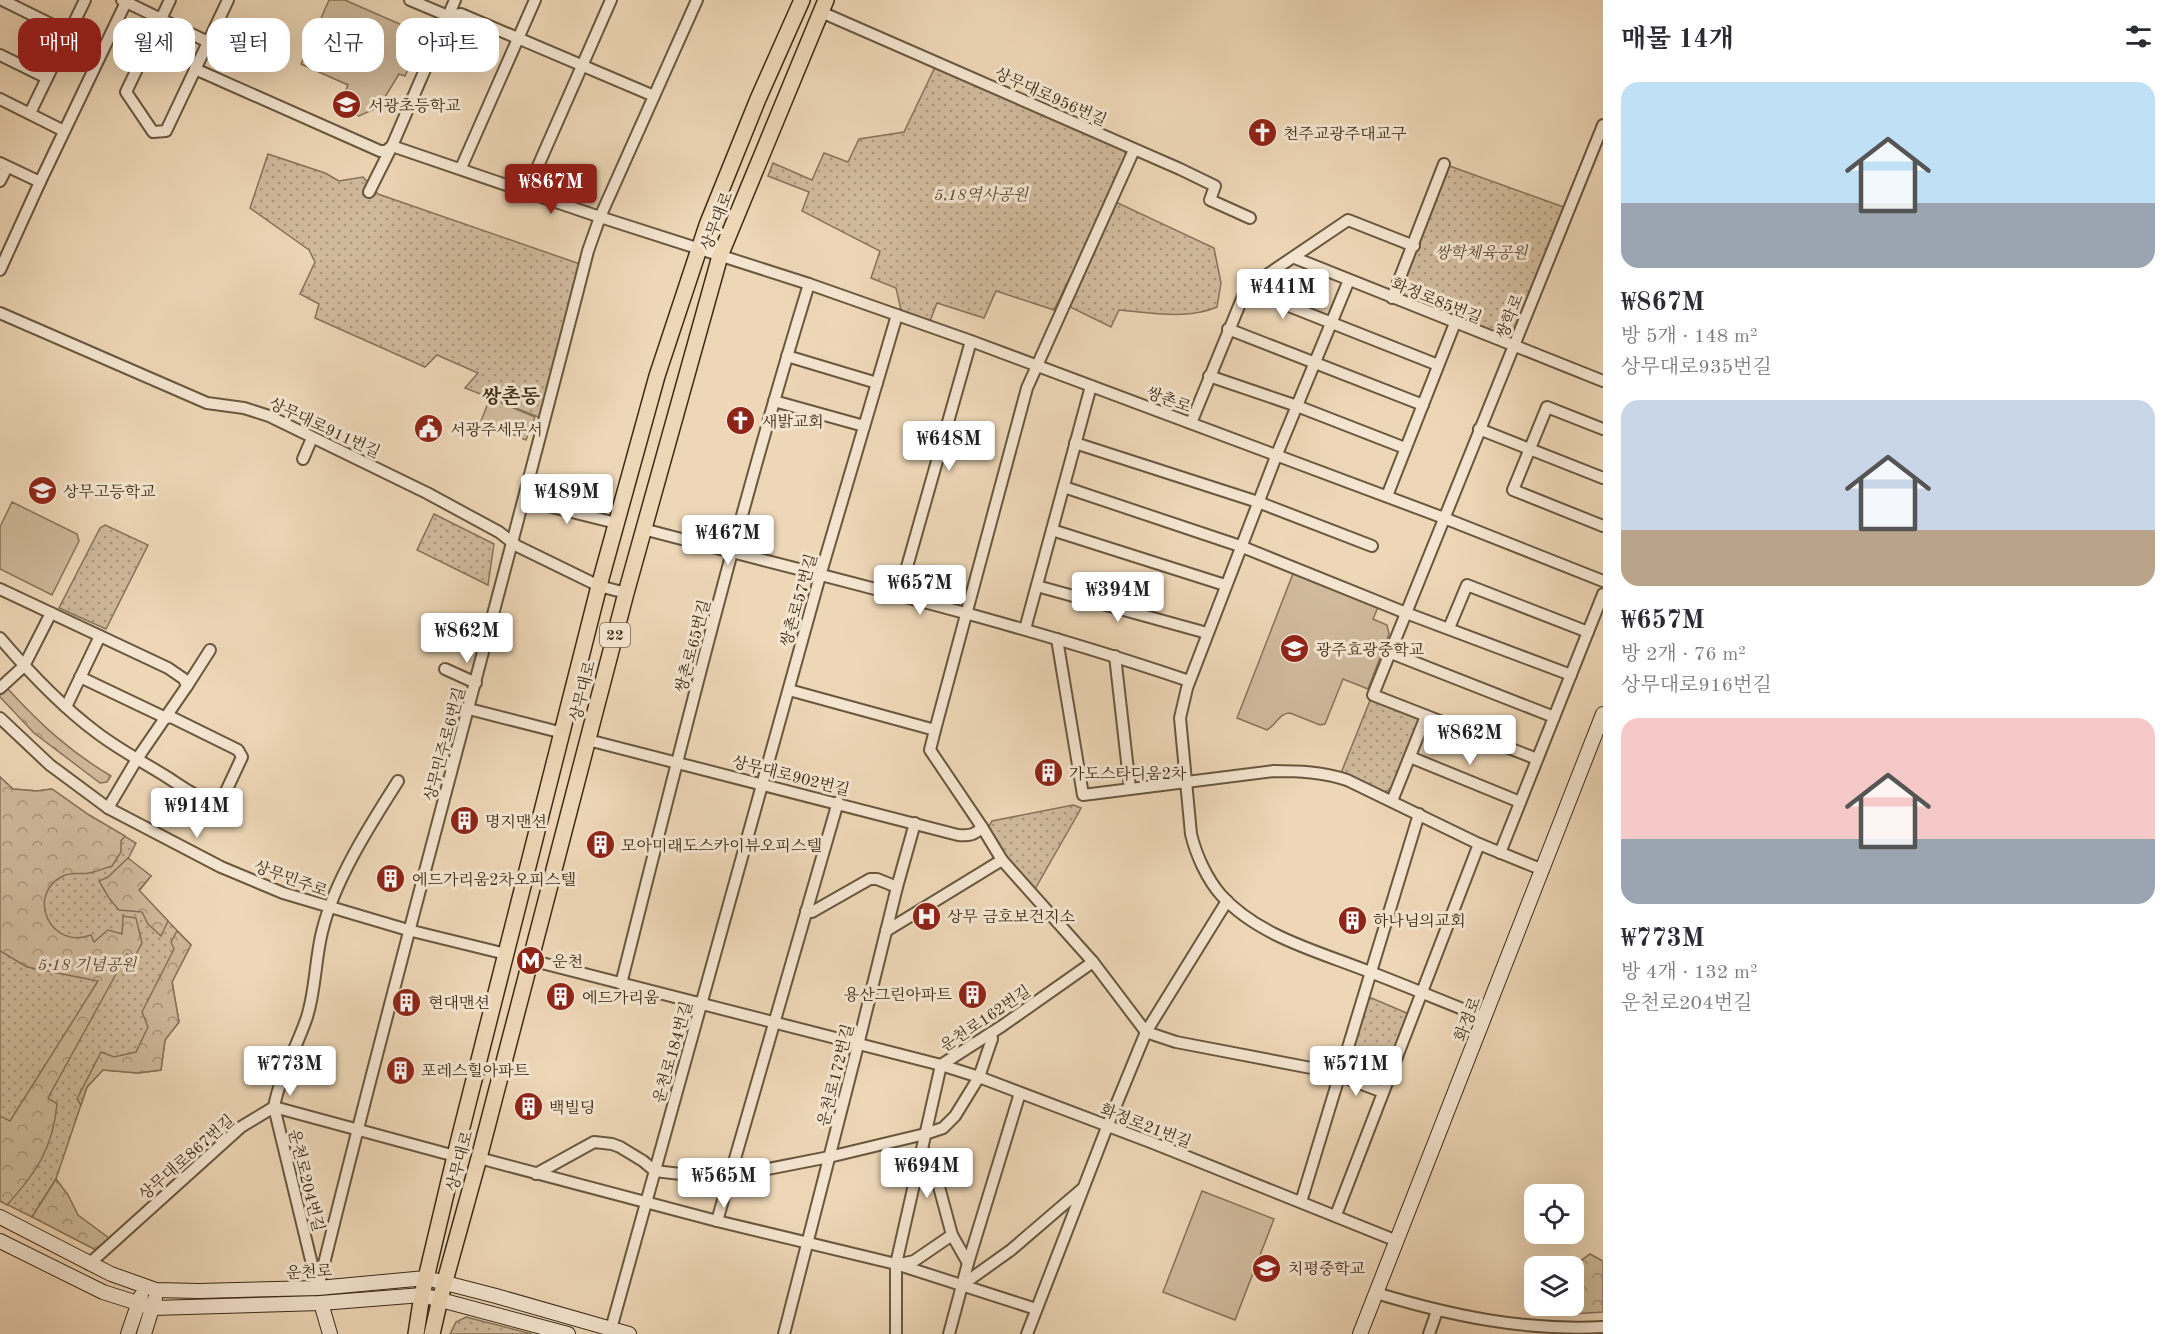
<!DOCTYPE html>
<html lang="ko">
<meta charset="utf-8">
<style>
:root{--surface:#fff;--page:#f7f7f7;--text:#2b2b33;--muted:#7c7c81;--accent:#8f2418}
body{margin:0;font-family:"Old Standard TT","Noto Serif KR",serif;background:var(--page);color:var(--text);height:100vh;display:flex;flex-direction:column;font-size:22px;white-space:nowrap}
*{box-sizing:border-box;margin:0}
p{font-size:20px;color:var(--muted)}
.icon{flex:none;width:33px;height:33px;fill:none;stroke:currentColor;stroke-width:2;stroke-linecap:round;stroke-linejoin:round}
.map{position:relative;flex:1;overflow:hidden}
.sheet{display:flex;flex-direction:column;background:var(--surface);width:570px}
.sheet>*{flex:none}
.top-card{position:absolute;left:18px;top:18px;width:570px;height:54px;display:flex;gap:12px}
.buttons{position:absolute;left:1524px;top:1184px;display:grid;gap:12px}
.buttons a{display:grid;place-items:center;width:60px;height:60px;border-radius:12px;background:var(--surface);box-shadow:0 6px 24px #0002;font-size:30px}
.price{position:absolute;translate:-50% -51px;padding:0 14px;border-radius:6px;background:#fff;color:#222;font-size:20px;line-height:39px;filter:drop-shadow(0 2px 3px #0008)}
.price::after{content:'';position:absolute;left:50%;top:36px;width:18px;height:14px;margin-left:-9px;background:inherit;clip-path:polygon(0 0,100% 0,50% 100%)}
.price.current{background:var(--accent);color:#fff}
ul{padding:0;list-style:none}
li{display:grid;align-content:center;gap:12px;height:318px;padding:0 18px}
li span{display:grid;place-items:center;height:186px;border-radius:18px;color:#555}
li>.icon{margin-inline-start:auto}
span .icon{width:108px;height:108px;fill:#fffc;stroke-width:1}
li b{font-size:26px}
h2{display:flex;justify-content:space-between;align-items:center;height:72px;padding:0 18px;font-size:26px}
.chip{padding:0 21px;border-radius:18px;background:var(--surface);box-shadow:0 6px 24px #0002;font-size:21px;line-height:54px}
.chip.current{background:var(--accent);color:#fff}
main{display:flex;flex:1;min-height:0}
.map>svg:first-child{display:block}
</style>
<main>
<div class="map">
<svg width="1603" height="1334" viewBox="0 0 1603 1334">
<defs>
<pattern id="grass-dots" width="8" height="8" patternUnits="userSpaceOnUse" patternTransform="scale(1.5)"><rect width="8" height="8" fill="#d0ba9c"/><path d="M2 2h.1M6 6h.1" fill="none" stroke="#aa977e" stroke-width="1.8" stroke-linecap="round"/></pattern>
<pattern id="forest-crowns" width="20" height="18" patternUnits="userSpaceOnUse" patternTransform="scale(1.5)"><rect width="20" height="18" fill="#d0ba9c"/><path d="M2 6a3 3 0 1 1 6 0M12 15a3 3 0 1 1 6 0" fill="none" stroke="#aa977e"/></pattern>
</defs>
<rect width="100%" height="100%" fill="#eed7b7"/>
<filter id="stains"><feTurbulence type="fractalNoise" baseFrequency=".00333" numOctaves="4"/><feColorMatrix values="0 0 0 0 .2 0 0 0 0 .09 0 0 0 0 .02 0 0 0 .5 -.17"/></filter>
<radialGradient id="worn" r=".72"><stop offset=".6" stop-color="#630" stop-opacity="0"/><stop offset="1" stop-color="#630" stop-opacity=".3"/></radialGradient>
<g fill="url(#grass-dots)" stroke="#867359" stroke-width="1.5">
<path d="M936,65L1124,150L1126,154L1125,158L1107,198L1214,248L1221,283L1217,307C1187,320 1151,313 1119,310L1111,327L1068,306L1080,279L1071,275L1054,310L996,291L984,318L937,303L930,321L901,310L896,288L871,278L880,251L802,211L809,192L768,176L773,163L812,180L824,153L848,162L859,139L904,132Z"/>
<polygon points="268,154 325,173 339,181 363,177 378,194 580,264 541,418 465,388 478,373 437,355 425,367 315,318 319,304 300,294 315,262 309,250 250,208"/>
<polygon points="1444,164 1569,209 1513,347 1392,298"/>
<polygon points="434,514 494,544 488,585 417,550"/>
<polygon points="105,525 148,545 106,629 59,608 100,528"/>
<polygon points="1371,698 1419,717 1421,722 1394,789 1383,792 1341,773"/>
<polygon points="0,777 13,789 37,791 52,789 89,815 136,843 128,859 151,876 139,891 191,945 172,982 179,1022 165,1040 161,1070 138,1073 103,1070 87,1087 56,1179 32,1217 0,1201"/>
<polygon points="1073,805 1081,808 1079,812 1035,889 1008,861 988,828 992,821"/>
<polygon points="1369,997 1409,1014 1383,1082 1378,1085 1349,1073 1347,1067"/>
<polygon points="466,1317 532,1334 450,1334 456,1322"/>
</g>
<g fill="url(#forest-crowns)" stroke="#867359" stroke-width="1.5">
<path d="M7,688C40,724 69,751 111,776L107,782L100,783L34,733L0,697V694Z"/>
<path d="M0,777L13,789L37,791L52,789L89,815L125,836L121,841V852L112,866C104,868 97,872 89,873C79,875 71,871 61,877C26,897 51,950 91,935L94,942L108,930L122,934L123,916L136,918L142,943L134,958L127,954L48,1098L57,1104C53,1148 36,1173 7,1205L0,1201V1116L10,1121L98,981L27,967L0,951Z"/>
<polygon points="128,858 151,876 139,890 168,921 161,936 148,924 142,912 119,910 109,898 99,881 108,877"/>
<polygon points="177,931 191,945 172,982 179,1022 165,1040 161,1070 138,1073 103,1070 87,1087 81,1105 77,1099 101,1052 114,1057 136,1052 148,1027 142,1012 174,949 171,942"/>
<polygon points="56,1179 68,1195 78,1215 109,1238 96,1250 32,1217"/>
<polygon points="1590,1254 1603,1261 1603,1312 1558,1315 1562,1305 1574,1305 1575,1265"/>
</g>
<g fill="#d0ba9c" stroke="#867359" stroke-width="1.5">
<polygon points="329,0 345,0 418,32 421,41 405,76 399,74 379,107 359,116 339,107 348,85 301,64"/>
<polygon points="490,398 535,417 526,440 481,421"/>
<polygon points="12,502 77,534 79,541 52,595 0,569 0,527"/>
<path d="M1294,571L1379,605L1373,619L1387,625L1389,634L1368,689L1343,679L1325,724L1320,725L1290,713C1279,713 1277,724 1267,730L1237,718Z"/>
<polygon points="1202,1191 1274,1219 1235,1320 1163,1292"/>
</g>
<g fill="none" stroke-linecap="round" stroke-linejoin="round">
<defs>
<g id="street">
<polyline points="2,0 69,33"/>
<polyline points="122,0 208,42"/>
<polyline points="170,0 126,92 153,132 166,131 228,0"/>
<polyline points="410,0 448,16 461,14 654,96"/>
<polyline points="821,12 1180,169 1215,186 1210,200 1250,218"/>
<polyline points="0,55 47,78"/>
<polyline points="195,69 380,151 386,151 392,146 600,217 809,284 971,341 1444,518 1603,581"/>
<polyline points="0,99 64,131"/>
<polyline points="30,113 85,0"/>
<polyline points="0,163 40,182"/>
<polyline points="461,168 535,0"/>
<polyline points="0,181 7,167"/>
<polyline points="527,191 611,0"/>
<polyline points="369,192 392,146 455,0"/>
<polyline points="1295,258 1603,381"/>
<polyline points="0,270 40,182 127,0"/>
<path d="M1349,280L1277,454L1187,688L1180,718L1191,834C1196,855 1207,879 1221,895C1259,937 1320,952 1370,972C1409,987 1447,1003 1485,1018"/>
<polyline points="1246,289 1438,365"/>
<polyline points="1392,298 1444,164"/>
<polyline points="0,313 207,403 244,408 269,416 427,493 499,532 517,546 599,586 626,593"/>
<polyline points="1228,329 1423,405"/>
<polyline points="787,356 877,383"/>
<polyline points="1209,376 1297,406 1405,448"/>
<polyline points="774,401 864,426"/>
<polyline points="1191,423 1246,289 1348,220 1414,246"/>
<polyline points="1479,429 1603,478"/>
<polyline points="1603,429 1547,407 1513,490 1603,526"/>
<polyline points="1075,443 1258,502 1372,546"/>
<polyline points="303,459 312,438"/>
<polyline points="1064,487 1240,546 1406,613 1571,675"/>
<polyline points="1387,496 1455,323"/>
<polyline points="524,500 616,523"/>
<path d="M643,529C826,577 1010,620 1189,681"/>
<polyline points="1052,530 1225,585"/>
<polyline points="1037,586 1207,633"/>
<polyline points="0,589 168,668 184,679 187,686 137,759 108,808"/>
<polyline points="899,595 971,341"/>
<polyline points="1449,628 1467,585 1588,632"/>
<polyline points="1025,629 1091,386"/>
<path d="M0,638C29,672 60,705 96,732C118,749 143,762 167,777C181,786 203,803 221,802L242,757L238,750L171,717L166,718L80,677"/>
<path d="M1057,639L1083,795L1274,771C1299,771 1323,772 1347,780L1479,844L1543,870"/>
<polyline points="1391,653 1554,717"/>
<polyline points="1115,656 1130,788"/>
<polyline points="445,669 476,683"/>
<polyline points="187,686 210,650"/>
<polyline points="0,688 24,666 51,613"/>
<polyline points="789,690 935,730 1027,388 1134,150"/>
<polyline points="66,707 100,636"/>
<polyline points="469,709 563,733"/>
<polyline points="0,718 50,765 108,808 221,867 283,893 408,930 506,954"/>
<polyline points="935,730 930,750 982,827 1002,860 1093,962 1146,1032 1176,1042 1327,1071 1383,1092"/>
<path d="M588,740L958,835C969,836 975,835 982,827"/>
<polyline points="1410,757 1520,802"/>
<polyline points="1537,759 1373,695 1603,125"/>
<polyline points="1392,801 1426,716"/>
<polyline points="1500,853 1603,594"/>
<polyline points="806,911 812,912 870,879 877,879 897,887"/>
<polyline points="886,931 1002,860"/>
<polyline points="530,960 941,1065 979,1077 1153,1143 1397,1241"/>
<path d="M621,984C680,750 738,515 809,284"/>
<polyline points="922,1150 931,1157 952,1235 968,1263"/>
<polyline points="479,1158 717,1221 896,1264 1036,1309"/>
<polyline points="536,1174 594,1142 612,1144 620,1147 643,1161 655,1171 706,1177 732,1169 753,1172 829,1157 925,1134 943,1128 955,1116 979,1077 992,1039 991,1033"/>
<polyline points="1301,1202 1419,814"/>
<polyline points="1336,1215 1479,844"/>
<polyline points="717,1221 838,802"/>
<polyline points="89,1264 241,1127 274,1107 455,1156"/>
<polyline points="900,1264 914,1261 952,1235"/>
<path d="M317,1285L274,1107C280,1075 297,1047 307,1017C316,988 315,960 322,932C334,881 370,825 398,781"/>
<polyline points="962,1285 1011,1250 1082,1189"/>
<path d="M318,1288C403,941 500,597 588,251L600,217L697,0"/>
<path d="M1376,1293C1452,1316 1524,1331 1603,1327"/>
<polyline points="611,1329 820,576 897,315"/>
<polyline points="784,1334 858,1045 897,887 915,823"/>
<polyline points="896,1334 896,1264 941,1065 1002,1026 1093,962"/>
<polyline points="949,1334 968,1263 1020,1093"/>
<polyline points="1027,1334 1107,1127 1146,1032 1227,901"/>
<polyline points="1429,1334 1437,1311"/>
</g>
<g id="secondary">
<polyline points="0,1217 111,1274 156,1290 199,1291 318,1288 426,1278 496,1296 629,1334"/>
<polyline points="0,1241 103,1292 153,1308 321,1303 422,1295 568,1334"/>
<polyline points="321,1303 330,1334"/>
<polyline points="128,1334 141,1296"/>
<polyline points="144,1334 155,1299"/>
<polyline points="1360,1334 1603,714"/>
</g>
<g id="primary">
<polyline points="416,1334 422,1295 459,1139 599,586 657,376 707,225 758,99 802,0"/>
<polyline points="432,1334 440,1299 479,1158 626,593 720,256 826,0"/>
</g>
</defs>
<use href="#street" stroke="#69573e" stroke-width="14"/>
<use href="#secondary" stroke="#3d2c16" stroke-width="16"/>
<use href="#primary" stroke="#3d2c16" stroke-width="18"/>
<use href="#street" stroke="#f4e5d0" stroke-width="10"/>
<use href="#secondary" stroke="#f4e5d0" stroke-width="14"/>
<use href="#primary" stroke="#eed7b7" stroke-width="15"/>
</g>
<defs>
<symbol id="school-disc" viewBox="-11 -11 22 22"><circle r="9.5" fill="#8f2418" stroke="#f4e5d0"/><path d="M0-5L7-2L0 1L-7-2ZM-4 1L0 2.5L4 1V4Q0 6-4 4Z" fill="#fff"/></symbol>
<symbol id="church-disc" viewBox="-11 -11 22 22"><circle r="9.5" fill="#8f2418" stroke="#f4e5d0"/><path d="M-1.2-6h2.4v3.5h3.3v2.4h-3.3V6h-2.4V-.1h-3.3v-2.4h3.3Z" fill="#fff"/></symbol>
<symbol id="civic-disc" viewBox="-11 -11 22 22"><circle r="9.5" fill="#8f2418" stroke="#f4e5d0"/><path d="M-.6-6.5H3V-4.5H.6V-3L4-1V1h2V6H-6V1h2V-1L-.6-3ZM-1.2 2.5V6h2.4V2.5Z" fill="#fff"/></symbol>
<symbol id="building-disc" viewBox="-11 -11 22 22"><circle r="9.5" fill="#8f2418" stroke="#f4e5d0"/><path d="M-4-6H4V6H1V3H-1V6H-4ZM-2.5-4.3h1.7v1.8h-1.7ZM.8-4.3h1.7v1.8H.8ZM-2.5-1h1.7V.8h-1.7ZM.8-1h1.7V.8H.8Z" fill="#fff"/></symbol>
<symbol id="hospital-disc" viewBox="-11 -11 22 22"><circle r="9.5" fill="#8f2418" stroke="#f4e5d0"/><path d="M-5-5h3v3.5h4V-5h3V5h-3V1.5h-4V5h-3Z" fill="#fff"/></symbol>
<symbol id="metro-disc" viewBox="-11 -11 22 22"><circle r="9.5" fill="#8f2418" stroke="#f4e5d0"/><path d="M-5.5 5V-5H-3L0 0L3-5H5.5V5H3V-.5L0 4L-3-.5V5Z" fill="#fff"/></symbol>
</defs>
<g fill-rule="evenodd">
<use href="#school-disc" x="330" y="88" width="33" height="33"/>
<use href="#church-disc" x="1246" y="116" width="33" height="33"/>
<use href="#church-disc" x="724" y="404" width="33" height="33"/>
<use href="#civic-disc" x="412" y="412" width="33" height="33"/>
<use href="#school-disc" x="26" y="474" width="33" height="33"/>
<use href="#school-disc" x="1278" y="632" width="33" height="33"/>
<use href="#building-disc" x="1032" y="756" width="33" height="33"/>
<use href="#building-disc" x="448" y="804" width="33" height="33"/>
<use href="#building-disc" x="584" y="828" width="33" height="33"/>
<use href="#building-disc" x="374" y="862" width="33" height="33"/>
<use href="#hospital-disc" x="910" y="900" width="33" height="33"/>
<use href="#building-disc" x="1336" y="904" width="33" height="33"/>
<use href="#metro-disc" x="514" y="944" width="33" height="33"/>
<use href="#building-disc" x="956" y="978" width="33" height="33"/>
<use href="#building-disc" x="544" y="980" width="33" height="33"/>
<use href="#building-disc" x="390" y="986" width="33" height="33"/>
<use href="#building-disc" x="384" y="1054" width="33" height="33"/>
<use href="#building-disc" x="512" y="1090" width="33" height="33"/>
<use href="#school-disc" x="1250" y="1252" width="33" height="33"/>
</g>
<g text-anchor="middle" stroke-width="6" stroke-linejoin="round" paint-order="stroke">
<rect fill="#f4e5d0" stroke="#74644e" stroke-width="1.5" x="600" y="623" width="30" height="24" rx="4.5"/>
<g font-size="15" font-weight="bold" fill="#3d2c16">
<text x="615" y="640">22</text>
</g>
<g font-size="16" fill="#3d2c16" stroke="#f4e5d0">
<text transform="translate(1051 96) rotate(24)" y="6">상무대로956번길</text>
<text transform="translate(716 221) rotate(-69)" y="6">상무대로</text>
<text transform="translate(1437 300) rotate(22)" y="6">화정로85번길</text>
<text transform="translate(1509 316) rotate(-68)" y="6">쌍학로</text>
<text transform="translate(1169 399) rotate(20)" y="6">쌍촌로</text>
<text transform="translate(325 427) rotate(25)" y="6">상무대로911번길</text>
<text transform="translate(798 600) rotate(-74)" y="6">쌍촌로57번길</text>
<text transform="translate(692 646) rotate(-75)" y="6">쌍촌로65번길</text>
<text transform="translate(582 691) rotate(-76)" y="6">상무대로</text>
<text transform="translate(444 744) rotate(-75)" y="6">상무민주로6번길</text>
<text transform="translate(791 775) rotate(14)" y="6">상무대로902번길</text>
<text transform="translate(291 878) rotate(20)" y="6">상무민주로</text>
<text transform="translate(985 1018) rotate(-34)" y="6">운천로162번길</text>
<text transform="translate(1467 1019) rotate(-69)" y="6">화정로</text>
<text transform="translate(672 1052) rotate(-74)" y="6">운천로184번길</text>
<text transform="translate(835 1075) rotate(-76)" y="6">운천로172번길</text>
<text transform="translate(1146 1125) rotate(21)" y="6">화정로21번길</text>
<text transform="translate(186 1157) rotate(-41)" y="6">상무대로867번길</text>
<text transform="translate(459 1161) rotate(-75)" y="6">상무대로</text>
<text transform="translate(307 1180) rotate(76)" y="6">운천로204번길</text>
<text transform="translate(309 1271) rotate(-3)" y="6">운천로</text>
</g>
<g font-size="16" fill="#3d2c16" stroke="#f4e5d0" text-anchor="start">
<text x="368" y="111">서광초등학교</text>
<text x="1283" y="139">천주교광주대교구</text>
<text x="762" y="427">새밝교회</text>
<text x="450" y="435">서광주세무서</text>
<text x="63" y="497">상무고등학교</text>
<text x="1316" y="655">광주효광중학교</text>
<text x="1069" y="779">가도스타디움2차</text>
<text x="485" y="827">명지맨션</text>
<text x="621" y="851">모아미래도스카이뷰오피스텔</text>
<text x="412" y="885">에드가리움2차오피스텔</text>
<text x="947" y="922">상무 금호보건지소</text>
<text x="1373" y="926">하나님의교회</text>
<text x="552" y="967">운천</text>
<text x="952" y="1000" text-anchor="end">용산그린아파트</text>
<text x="582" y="1003">에드가리움</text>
<text x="428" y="1008">현대맨션</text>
<text x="421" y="1076">포레스힐아파트</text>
<text x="549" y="1113">백빌딩</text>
<text x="1288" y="1274">치평중학교</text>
</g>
<g font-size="16" font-style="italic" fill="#5a4831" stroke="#f4e5d0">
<text x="981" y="200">5.18역사공원</text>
<text x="1481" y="258">쌍학체육공원</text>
<text x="87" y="970">5·18 기념공원</text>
</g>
<g font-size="20" font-weight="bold" fill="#3d2c16" stroke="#f4e5d0">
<text x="511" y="403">쌍촌동</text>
</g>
</g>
<rect width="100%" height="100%" filter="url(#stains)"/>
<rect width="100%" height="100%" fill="url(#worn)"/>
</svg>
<div class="buttons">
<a><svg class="icon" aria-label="locate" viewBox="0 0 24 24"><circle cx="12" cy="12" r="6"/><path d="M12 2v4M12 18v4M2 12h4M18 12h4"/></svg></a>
<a><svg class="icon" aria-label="layers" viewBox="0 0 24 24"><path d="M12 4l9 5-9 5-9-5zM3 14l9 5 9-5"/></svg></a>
</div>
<b class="price current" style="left:551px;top:215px">₩867M</b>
<b class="price" style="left:1283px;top:320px">₩441M</b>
<b class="price" style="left:949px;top:472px">₩648M</b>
<b class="price" style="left:567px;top:525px">₩489M</b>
<b class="price" style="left:728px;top:566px">₩467M</b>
<b class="price" style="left:920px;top:616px">₩657M</b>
<b class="price" style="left:1118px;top:623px">₩394M</b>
<b class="price" style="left:467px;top:664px">₩862M</b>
<b class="price" style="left:1470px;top:766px">₩862M</b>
<b class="price" style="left:197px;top:839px">₩914M</b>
<b class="price" style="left:290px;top:1097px">₩773M</b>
<b class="price" style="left:1356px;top:1097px">₩571M</b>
<b class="price" style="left:927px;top:1199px">₩694M</b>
<b class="price" style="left:724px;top:1209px">₩565M</b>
<div class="top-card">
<a class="chip current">매매</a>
<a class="chip">월세</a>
<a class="chip">필터</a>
<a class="chip">신규</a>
<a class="chip">아파트</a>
</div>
</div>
<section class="sheet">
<h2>매물 14개<svg class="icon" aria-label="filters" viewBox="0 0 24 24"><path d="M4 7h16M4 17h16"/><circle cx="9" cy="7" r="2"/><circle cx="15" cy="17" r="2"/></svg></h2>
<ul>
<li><span style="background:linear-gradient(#bfe0f5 65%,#9aa5b1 0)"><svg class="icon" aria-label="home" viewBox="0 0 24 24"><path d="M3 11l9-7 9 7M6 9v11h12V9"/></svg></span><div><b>₩867M</b><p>방 5개 · 148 m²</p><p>상무대로935번길</p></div></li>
<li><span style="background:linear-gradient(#c9d6e8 70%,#b9a48a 0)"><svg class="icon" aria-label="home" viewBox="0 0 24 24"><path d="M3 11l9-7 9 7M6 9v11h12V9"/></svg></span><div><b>₩657M</b><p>방 2개 · 76 m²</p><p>상무대로916번길</p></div></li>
<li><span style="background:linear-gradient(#f6c9c9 65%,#9aa5b1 0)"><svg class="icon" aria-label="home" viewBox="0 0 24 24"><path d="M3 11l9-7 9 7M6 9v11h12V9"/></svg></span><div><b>₩773M</b><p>방 4개 · 132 m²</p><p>운천로204번길</p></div></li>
</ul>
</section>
</main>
